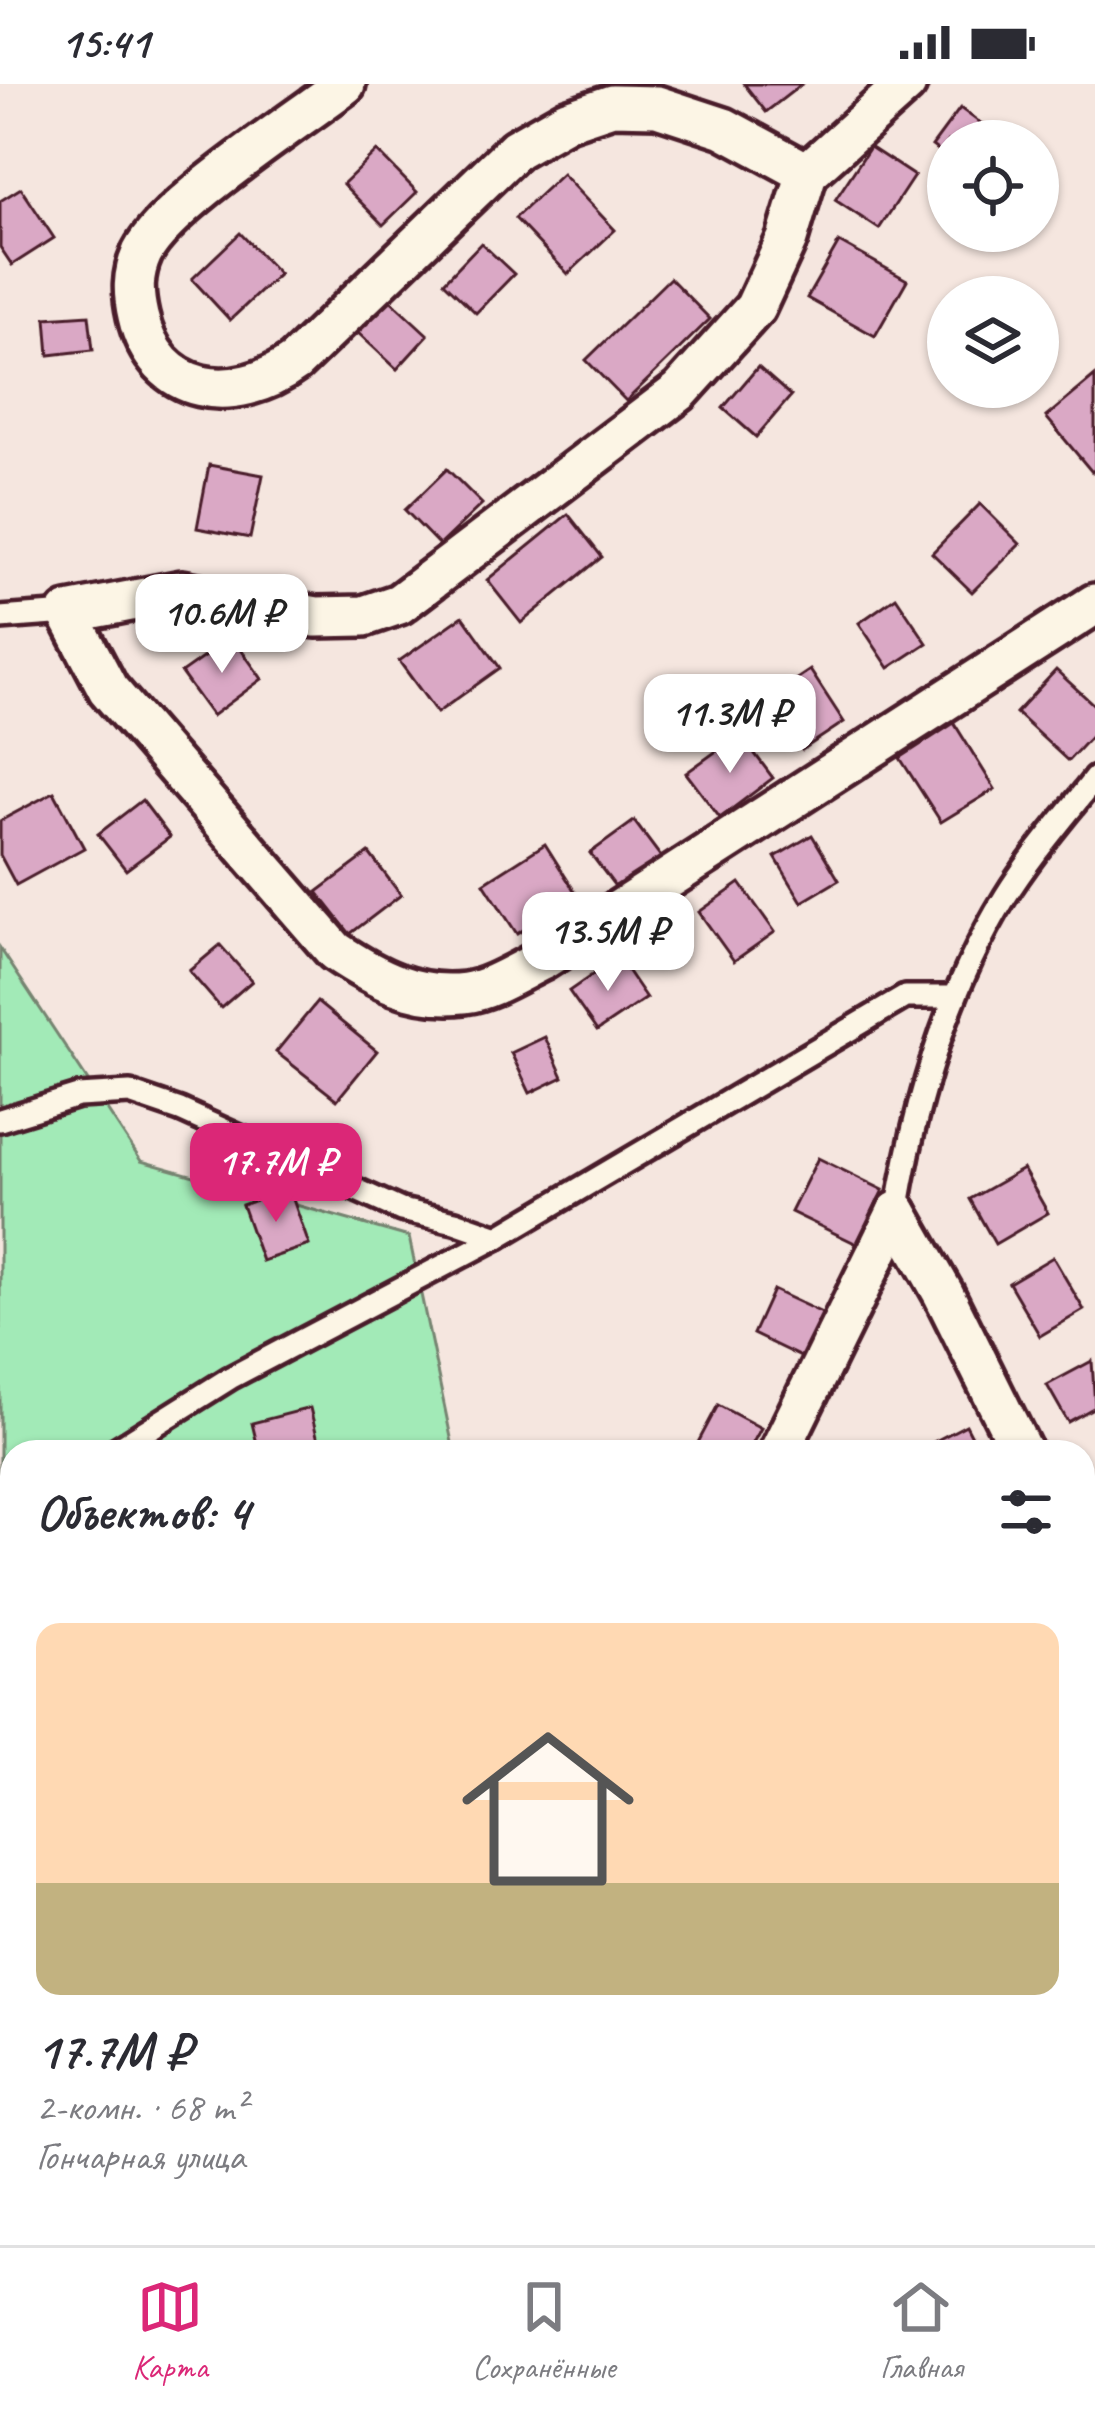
<!DOCTYPE html>
<html lang="ru">
<meta charset="utf-8">
<style>
:root{--surface:#fff;--page:#f7f7f7;--text:#2b2b33;--muted:#7c7c81;--line:#e1e1e2;--accent:#db2777}
body{margin:0;font-family:Caveat,sans-serif;background:var(--page);color:var(--text);height:100vh;display:flex;flex-direction:column;font-size:45px;white-space:nowrap}
*{box-sizing:border-box;margin:0}
p{font-size:39px;color:var(--muted)}
.icon{flex:none;width:66px;height:66px;fill:none;stroke:currentColor;stroke-width:2;stroke-linecap:round;stroke-linejoin:round}
.map{position:relative;flex:1;overflow:hidden}
.panel{position:absolute;left:0px;top:1356px;width:1095px;height:807px;display:flex;flex-direction:column;background:var(--surface);border-radius:36px 36px 0 0;box-shadow:0 3px 9px #0004}
.panel>*{flex:none}
.buttons{position:absolute;left:927px;top:36px;display:grid;gap:24px}
.buttons a{display:grid;place-items:center;width:132px;height:132px;border-radius:50%;background:var(--surface);box-shadow:0 3px 9px #0004;font-size:60px}
.price{position:absolute;translate:-50% -102px;padding:0 27px;border-radius:24px;background:#fff;color:#222;font-size:39px;line-height:78px;filter:drop-shadow(0 3px 6px #0008)}
.price::after{content:'';position:absolute;left:50%;top:72px;width:36px;height:27px;margin-left:-18px;background:inherit;clip-path:polygon(0 0,100% 0,50% 100%)}
.price.selected{background:var(--accent);color:#fff}
ul{padding:0;list-style:none}
li{display:grid;align-content:center;gap:24px;height:636px;padding:0 36px}
li+li{border-top:3px solid var(--line)}
li span{display:grid;place-items:center;height:372px;border-radius:24px;color:#555}
li>.icon{margin-inline-start:auto}
span .icon{width:216px;height:216px;fill:#fffc;stroke-width:1}
li b{font-size:51px}
h2{display:flex;justify-content:space-between;align-items:center;height:144px;padding:0 36px;font-size:51px}
.status{display:flex;justify-content:space-between;align-items:center;height:84px;padding:0 60px;background:var(--surface);direction:ltr}
.status svg{height:33px;fill:currentColor}
.tab-bar{display:flex;justify-content:space-around;align-items:center;height:168px;border-top:3px solid var(--line);background:var(--surface);font-size:33px;color:var(--muted)}
.tab-bar a{display:grid;justify-items:center;gap:6px}
.tab-bar .selected{color:var(--accent)}
.map>svg:first-child{display:block}
</style>
<div class="status"><b>15:41</b><svg viewBox="0 0 49 12"><path d="M0 12V9h3v3zM5 12V6h3v6zM10 12V3h3v9zM15 12V0h3v12zM26 1h20v11H26zM47 4h2v5h-2z"/></svg></div>
<div class="map">
<svg width="1095" height="2161" viewBox="0 0 1095 2161">
<rect width="100%" height="100%" fill="#f5e6df"/>
<filter id="ink" filterUnits="userSpaceOnUse"><feTurbulence type="fractalNoise" baseFrequency=".00833" numOctaves="2"/><feDisplacementMap in="SourceGraphic" scale="24" xChannelSelector="R" yChannelSelector="G"/><feConvolveMatrix kernelMatrix="1 2 1 2 8 2 1 2 1" color-interpolation-filters="sRGB"/></filter>
<g filter="url(#ink)">
<polygon fill="#a2eab7" stroke="#768471" stroke-width="3" points="0,864 141,1077 409,1153 454,1368 12,1368 12,1839 0,1843"/>
<g fill="#daa8c5" stroke="#4a1f2b" stroke-width="3">
<polygon points="744,0 802,0 766,28"/>
<polygon points="960,24 1005,57 948,57 948,74 932,62"/>
<polygon points="870,63 914,92 879,145 835,116"/>
<polygon points="377,67 417,108 383,141 343,100"/>
<polygon points="562,90 615,146 568,190 515,134"/>
<polygon points="21,104 54,154 12,181 0,163 0,117"/>
<polygon points="240,149 279,190 230,236 192,195"/>
<polygon points="839,158 907,196 875,252 807,214"/>
<polygon points="481,159 514,190 476,229 444,198"/>
<polygon points="670,194 710,235 626,317 586,276"/>
<polygon points="388,214 428,251 397,285 357,248"/>
<polygon points="89,231 93,266 49,271 46,234"/>
<polygon points="758,283 791,312 756,353 723,324"/>
<polygon points="1095,292 1095,385 1092,388 1046,333"/>
<polygon points="209,381 263,391 250,454 197,444"/>
<polygon points="447,385 482,420 439,461 405,426"/>
<polygon points="980,420 1020,460 972,508 932,469"/>
<polygon points="568,430 602,473 521,539 487,496"/>
<polygon points="896,513 927,559 889,584 859,539"/>
<polygon points="463,532 500,584 437,629 399,577"/>
<polygon points="232,553 262,595 212,632 181,589"/>
<polygon points="810,586 844,638 802,666 767,615"/>
<polygon points="1056,586 1095,622 1095,648 1068,677 1016,629"/>
<polygon points="954,639 995,705 941,738 900,674"/>
<polygon points="740,650 773,694 720,734 686,689"/>
<polygon points="54,708 84,764 16,801 0,771 0,737"/>
<polygon points="142,716 170,753 126,786 98,750"/>
<polygon points="634,737 661,773 617,805 590,769"/>
<polygon points="812,751 839,796 802,818 775,773"/>
<polygon points="545,760 577,811 517,850 484,799"/>
<polygon points="369,769 401,811 350,850 317,808"/>
<polygon points="740,799 775,848 734,877 699,828"/>
<polygon points="220,861 252,897 221,924 189,887"/>
<polygon points="618,873 646,914 597,947 569,907"/>
<polygon points="317,918 377,967 337,1016 276,968"/>
<polygon points="545,953 563,993 530,1009 511,969"/>
<polygon points="818,1074 883,1106 857,1160 791,1128"/>
<polygon points="1023,1085 1048,1129 995,1160 970,1115"/>
<polygon points="289,1104 309,1161 262,1177 242,1121"/>
<polygon points="1053,1173 1084,1226 1040,1252 1009,1199"/>
<polygon points="773,1206 826,1231 805,1275 753,1250"/>
<polygon points="1092,1277 1095,1323 1068,1338 1047,1301"/>
<polygon points="718,1321 761,1344 748,1368 693,1368"/>
<polygon points="310,1324 321,1368 259,1368 252,1339"/>
<polygon points="966,1341 980,1368 922,1368 920,1365"/>
<polygon points="12,1513 12,1565 0,1569 0,1517"/>
<polygon points="1083,1566 1095,1586 1095,1604 1083,1611"/>
<polygon points="887,2151 940,2151 937,2161 885,2161"/>
</g>
<g fill="none" stroke-linecap="round" stroke-linejoin="round">
<defs>
<g id="lane">
<polyline points="0,534 68,529"/>
<polyline points="0,1036 78,1012 130,1009 180,1026 401,1126 455,1138 498,1153"/>
<path d="M897,1128C915,1019 948,906 1005,813C1031,771 1065,733 1095,694"/>
<polyline points="112,1368 230,1294 498,1153 905,913 953,913"/>
<polyline points="0,1439 12,1432"/>
<polyline points="0,1963 12,1959"/>
<polyline points="1083,2145 1095,2148"/>
</g>
<g id="street">
<path d="M345,0C297,37 166,121 142,169C132,191 133,210 138,232C156,313 235,322 295,278L516,65L567,36L612,21L657,22L724,44L807,89"/>
<path d="M906,0L807,89L787,155L755,224L680,307L399,520L364,532L316,533L182,507L68,529L108,605L335,867C375,894 415,915 465,909C490,906 519,887 542,876L1095,520"/>
<polyline points="897,1128 943,1209 1022,1368"/>
<polyline points="779,1368 897,1128"/>
<polyline points="1083,1491 1095,1515"/>
<polyline points="1083,1680 1095,1672"/>
</g>
</defs>
<use href="#lane" stroke="#4a1f2b" stroke-width="30"/>
<use href="#street" stroke="#4a1f2b" stroke-width="48"/>
<use href="#lane" stroke="#fcf5e5" stroke-width="21"/>
<use href="#street" stroke="#fcf5e5" stroke-width="39"/>
</g>
</g>
</svg>
<div class="buttons">
<a><svg class="icon" aria-label="locate" viewBox="0 0 24 24"><circle cx="12" cy="12" r="6"/><path d="M12 2v4M12 18v4M2 12h4M18 12h4"/></svg></a>
<a><svg class="icon" aria-label="layers" viewBox="0 0 24 24"><path d="M12 4l9 5-9 5-9-5zM3 14l9 5 9-5"/></svg></a>
</div>
<b class="price" style="left:222px;top:592px">10.6M ₽</b>
<b class="price" style="left:730px;top:692px">11.3M ₽</b>
<b class="price" style="left:608px;top:910px">13.5M ₽</b>
<b class="price selected" style="left:276px;top:1141px">17.7M ₽</b>
<section class="panel">
<h2>Объектов: 4<svg class="icon" aria-label="filters" viewBox="0 0 24 24"><path d="M4 7h16M4 17h16"/><circle cx="9" cy="7" r="2"/><circle cx="15" cy="17" r="2"/></svg></h2>
<ul>
<li><span style="background:linear-gradient(#ffd9b3 70%,#c2b280 0)"><svg class="icon" aria-label="home" viewBox="0 0 24 24"><path d="M3 11l9-7 9 7M6 9v11h12V9"/></svg></span><div><b>17.7M ₽</b><p>2-комн. · 68 m²</p><p>Гончарная улица</p></div></li>
</ul>
</section>
</div>
<nav class="tab-bar">
<a class="selected"><svg class="icon" aria-label="map" viewBox="0 0 24 24"><path d="M3 6l6-2 6 2 6-2v14l-6 2-6-2-6 2zM9 4v14M15 6v14"/></svg>Карта</a>
<a><svg class="icon" aria-label="saved" viewBox="0 0 24 24"><path d="M7 4h10v16l-5-4-5 4z"/></svg>Сохранённые</a>
<a><svg class="icon" aria-label="home" viewBox="0 0 24 24"><path d="M3 11l9-7 9 7M6 9v11h12V9"/></svg>Главная</a>
</nav>
